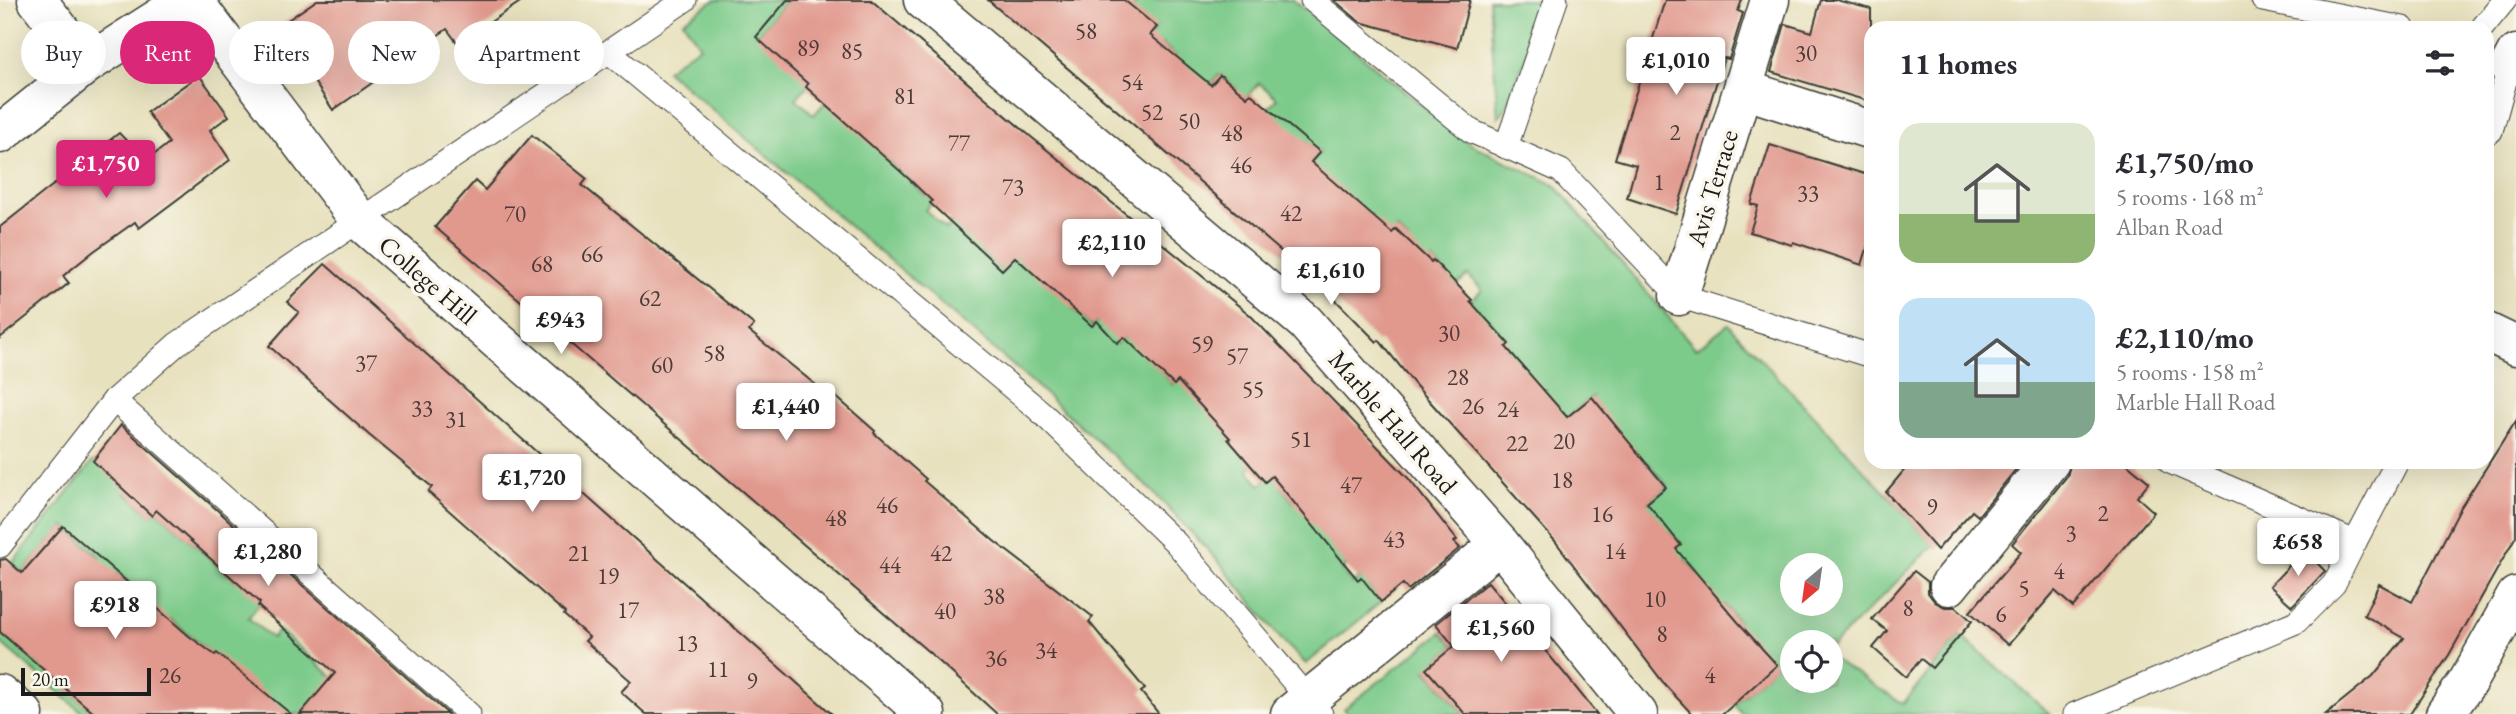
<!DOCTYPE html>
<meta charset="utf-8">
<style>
:root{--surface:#fff;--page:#f2f2f3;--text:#2b2b33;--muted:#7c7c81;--accent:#db2777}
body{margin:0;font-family:"EB Garamond",serif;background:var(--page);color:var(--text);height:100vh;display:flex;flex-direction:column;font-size:26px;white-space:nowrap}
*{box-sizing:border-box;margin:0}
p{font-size:23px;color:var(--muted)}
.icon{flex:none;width:38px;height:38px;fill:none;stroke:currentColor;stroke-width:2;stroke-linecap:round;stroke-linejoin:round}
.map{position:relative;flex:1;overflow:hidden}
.panel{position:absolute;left:1864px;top:21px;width:630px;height:448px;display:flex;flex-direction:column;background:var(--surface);border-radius:21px;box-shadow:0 7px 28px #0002}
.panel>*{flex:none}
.hud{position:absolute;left:21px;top:21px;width:665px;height:63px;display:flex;gap:14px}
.needle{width:46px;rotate:209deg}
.controls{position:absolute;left:1780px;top:553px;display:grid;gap:14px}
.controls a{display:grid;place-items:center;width:63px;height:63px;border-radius:50%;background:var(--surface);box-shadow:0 7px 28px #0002;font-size:35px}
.scale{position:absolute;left:21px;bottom:18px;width:130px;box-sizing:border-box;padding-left:7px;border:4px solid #1c1c1c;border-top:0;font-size:19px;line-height:24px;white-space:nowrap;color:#1c1c1c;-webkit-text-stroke:5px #fbf7ec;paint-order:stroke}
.price{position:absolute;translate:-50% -60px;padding:0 16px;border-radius:7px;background:#fff;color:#222;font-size:23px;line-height:46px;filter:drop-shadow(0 2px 4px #0008)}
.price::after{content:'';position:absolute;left:50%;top:42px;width:21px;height:16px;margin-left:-10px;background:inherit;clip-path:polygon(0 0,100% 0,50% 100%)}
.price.on{background:var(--accent);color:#fff}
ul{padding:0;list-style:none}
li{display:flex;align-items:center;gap:21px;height:175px;padding:0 35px}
li span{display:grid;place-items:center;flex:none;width:196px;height:140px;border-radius:21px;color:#555}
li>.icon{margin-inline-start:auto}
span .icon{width:84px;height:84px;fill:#fffc;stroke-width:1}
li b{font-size:30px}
h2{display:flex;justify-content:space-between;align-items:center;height:84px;padding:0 35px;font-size:30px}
.pill{padding:0 24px;border-radius:32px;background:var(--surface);box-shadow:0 7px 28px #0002;font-size:24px;line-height:63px}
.pill.on{background:var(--accent);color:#fff}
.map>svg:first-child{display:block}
</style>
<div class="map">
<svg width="2516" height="714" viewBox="0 0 2516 714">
<rect width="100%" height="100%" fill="#fbf7ec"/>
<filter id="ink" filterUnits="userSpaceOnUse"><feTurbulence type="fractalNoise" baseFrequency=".0143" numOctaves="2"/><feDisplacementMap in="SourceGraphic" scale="14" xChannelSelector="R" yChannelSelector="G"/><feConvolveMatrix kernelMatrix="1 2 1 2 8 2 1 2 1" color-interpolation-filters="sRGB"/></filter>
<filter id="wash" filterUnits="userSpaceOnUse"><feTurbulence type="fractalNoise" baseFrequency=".00686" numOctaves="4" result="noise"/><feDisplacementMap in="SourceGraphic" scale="28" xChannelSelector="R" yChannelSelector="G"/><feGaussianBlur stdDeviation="1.57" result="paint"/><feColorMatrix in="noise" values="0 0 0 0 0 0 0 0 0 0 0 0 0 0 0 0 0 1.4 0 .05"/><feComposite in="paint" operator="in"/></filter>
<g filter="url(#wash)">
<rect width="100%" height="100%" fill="#e7e1be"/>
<g fill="#7dcb8b" stroke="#4c7454" stroke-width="2" fill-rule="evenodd">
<polygon points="715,0 787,0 758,35 775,51 843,43 796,99 814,115 861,60 886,159 900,171 949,135 909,180 925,195 973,155 925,210 946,229 996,173 982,251 1001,269 1051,220 1072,308 1092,326 1133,285 1117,343 1157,305 1159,369 1173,385 1210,350 1269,406 1229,439 1293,432 1248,470 1260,485 1308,446 1281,486 1293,502 1389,531 1342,569 1352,584 1400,546 1407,555 1369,587 1381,602 1306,664 1281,639 1219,562 1152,491 1031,381 666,70 700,46 683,21"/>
<path d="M1139,0H1293L1468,143L1555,185L1696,349L1728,324L1934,545L1831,647L1830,642H1792V681H1830L1831,658L1903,704L1960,635L2050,714H1742L1734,704L1776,665L1698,657L1738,621L1724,605L1686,639L1698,575L1686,560L1651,589L1641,577L1681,544L1670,532L1625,522L1667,486L1648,463L1587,515L1592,397L1565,419L1469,303L1482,290L1468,275L1430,309L1422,301L1448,276L1433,260L1394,297L1408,240L1397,229L1363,263L1281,196L1320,152L1305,140L1233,150L1277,98L1259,83L1214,136L1237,89L1219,75L1186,114L1176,56L1162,44L1138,72L1126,63L1156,28L1102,43ZM1792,565H1830V604H1792Z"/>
<polygon points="1489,0 1544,0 1527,54 1504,111 1498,117"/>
<polygon points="93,461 138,478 125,493 152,515 156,510 234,580 266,596 248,618 272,638 279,630 357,698 343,714 283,714 170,619 129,666 110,650 151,602 118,573 78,619 59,603 99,556 64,526 22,573 12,564"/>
<polygon points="0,632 85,705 95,714 84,714 0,642"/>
<polygon points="1442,632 1454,646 1426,670 1464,713 1479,714 1349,714 1344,709"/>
</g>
<g id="blocks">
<g fill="#e1998e">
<polygon points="317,0 523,0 458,44 447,29 384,72 385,74 333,110 311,77 302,83 269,33"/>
<polygon points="787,0 871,0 1030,136 1250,315 1408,478 1457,540 1454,542 1460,548 1408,590 1403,584 1381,602 1361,577 1358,580 1272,476 1265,482 1228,439 1230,438 1178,381 1174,385 1124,337 1117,343 1097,321 1092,326 1015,257 1002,270 930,203 932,201 909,179 806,87 808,84 756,37"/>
<polygon points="988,0 1124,0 1157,27 1150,35 1211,85 1220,75 1247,97 1250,93 1320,152 1311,162 1392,233 1396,229 1431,262 1433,260 1472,300 1470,301 1509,344 1506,347 1567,417 1592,397 1666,487 1647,503 1681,545 1676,549 1738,622 1777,665 1723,714 1692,714 1666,686 1555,541 1416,386 1379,340 1377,342 1309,273 1283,253"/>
<polygon points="1334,0 1470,0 1457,48 1360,22"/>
<polygon points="1665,0 1742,0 1738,11 1743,13 1729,59 1724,58 1676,214 1627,198 1636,165 1615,159"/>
<polygon points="1821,0 1836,0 1871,9 1871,102 1771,72 1785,24 1812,32"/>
<polygon points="199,75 229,116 210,130 230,160 139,228 135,222 94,251 63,276 69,283 0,338 0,227 119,133 146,161 169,143 147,112"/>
<polygon points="532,135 587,179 582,185 754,325 749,331 832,398 834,395 875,431 874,433 926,479 924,481 994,541 1093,617 1089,622 1145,689 1141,692 1159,714 997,714 931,654 435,227 475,181 485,190"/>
<polygon points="1770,145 1871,176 1871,236 1862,265 1793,242 1792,245 1750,232 1758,206 1751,204"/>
<polygon points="325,264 621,527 832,714 646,714 621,692 631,681 585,641 589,637 564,615 565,613 428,492 432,487 369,435 269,346 299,312 287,302"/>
<polygon points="2516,421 2516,536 2449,655 2410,714 2326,714 2373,676 2404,638 2364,615 2379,584 2412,602 2461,507"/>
<polygon points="121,425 448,714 300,714 335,673 258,606 260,603 156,510 152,516 93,461"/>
<polygon points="1911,462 2022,462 1978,516 1972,511 1937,550 1886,492"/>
<polygon points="2071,462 2125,462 2149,482 2137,497 2154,512 2073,607 2055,591 2008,645 1970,612 2021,552 2012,544 2067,476"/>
<polygon points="63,526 189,636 215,655 217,653 291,714 95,714 0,632 0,560 6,559 22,573"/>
<polygon points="2304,550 2325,571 2292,606 2270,586"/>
<polygon points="1914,571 1928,582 1928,593 1935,602 1945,607 1956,607 1972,621 1932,668 1921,659 1906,677 1873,648 1887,631 1872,619"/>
<polygon points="1488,582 1564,673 1597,714 1465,714 1426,669 1454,646 1436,624"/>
</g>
</g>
</g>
<g filter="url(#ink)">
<use href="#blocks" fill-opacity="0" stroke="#3a3a34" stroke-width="2"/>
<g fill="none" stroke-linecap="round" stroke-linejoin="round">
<defs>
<g id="service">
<polyline points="1312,0 1471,131 1561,171 1679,296 1871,356"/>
<polyline points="2263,0 2403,28"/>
<polyline points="2482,28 2505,0"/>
<polyline points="609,52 1040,411 1176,543 1321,714"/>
<polyline points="2491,131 2509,67"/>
<polyline points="1506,147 1556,0"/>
<polyline points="114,400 469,714"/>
<polyline points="2355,542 2397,462"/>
<polyline points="0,546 114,400 177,344 685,0"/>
<polyline points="2075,714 2296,622 2334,584 2355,542 2170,462"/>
</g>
<g id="minor">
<polyline points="37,0 87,64"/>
<polyline points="193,0 360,221 926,714"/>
<polyline points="923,0 1305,322 1500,544 1638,714"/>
<polyline points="2509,67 2516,54"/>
<polyline points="1743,89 1871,130"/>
<polyline points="0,134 87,64 187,0"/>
<polyline points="1679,296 1770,0"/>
<polyline points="2487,332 2516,346"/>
<polyline points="1949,586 2050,462"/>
<polyline points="0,694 24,714"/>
<polyline points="1290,714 1500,544"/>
<polyline points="2445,714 2468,681 2516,596"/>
</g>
</defs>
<use href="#service" stroke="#3a3a34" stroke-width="25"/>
<use href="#minor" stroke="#3a3a34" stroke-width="41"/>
<use href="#service" stroke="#fff" stroke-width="23"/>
<use href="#minor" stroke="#fff" stroke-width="38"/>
</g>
</g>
<g text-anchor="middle" stroke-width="7" stroke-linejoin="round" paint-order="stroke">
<g font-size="23" fill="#4d3b38">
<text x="1086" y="39">58</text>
<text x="808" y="56">89</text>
<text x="852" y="59">85</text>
<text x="1806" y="61">30</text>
<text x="1132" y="90">54</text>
<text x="905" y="104">81</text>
<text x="1152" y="120">52</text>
<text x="1189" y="129">50</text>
<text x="1675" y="140">2</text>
<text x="1232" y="141">48</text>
<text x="959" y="151">77</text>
<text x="1241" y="173">46</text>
<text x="1659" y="190">1</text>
<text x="1013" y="195">73</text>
<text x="1808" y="201">33</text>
<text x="1291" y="221">42</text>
<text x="515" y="222">70</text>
<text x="592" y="262">66</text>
<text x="542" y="272">68</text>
<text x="650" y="306">62</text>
<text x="1449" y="341">30</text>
<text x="1202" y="352">59</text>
<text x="714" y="361">58</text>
<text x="1237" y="364">57</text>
<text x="366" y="371">37</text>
<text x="662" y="373">60</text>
<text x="1458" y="385">28</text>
<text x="1253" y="397">55</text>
<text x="1473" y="414">26</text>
<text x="422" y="416">33</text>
<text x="1508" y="417">24</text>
<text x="456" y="427">31</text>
<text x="1301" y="447">51</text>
<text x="1564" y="449">20</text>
<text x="1517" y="451">22</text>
<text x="1562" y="488">18</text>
<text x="1351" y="493">47</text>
<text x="887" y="513">46</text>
<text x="1932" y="515">9</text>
<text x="2103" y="521">2</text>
<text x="1602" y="522">16</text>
<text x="836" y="526">48</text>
<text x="2071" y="541">3</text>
<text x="1394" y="547">43</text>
<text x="1615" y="559">14</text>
<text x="579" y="561">21</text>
<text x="941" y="561">42</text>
<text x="890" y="573">44</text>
<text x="2059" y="579">4</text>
<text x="608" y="584">19</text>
<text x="2024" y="596">5</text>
<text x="994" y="604">38</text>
<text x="1655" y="607">10</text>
<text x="1908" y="616">8</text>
<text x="628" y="618">17</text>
<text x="945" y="619">40</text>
<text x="2001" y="622">6</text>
<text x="1662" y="642">8</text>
<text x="687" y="651">13</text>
<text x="1046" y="658">34</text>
<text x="996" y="666">36</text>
<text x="718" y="677">11</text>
<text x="170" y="683">26</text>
<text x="1710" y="683">4</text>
<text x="752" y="689">9</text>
</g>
<g font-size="26" fill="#1c1c1c" stroke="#fbf7ec">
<text transform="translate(1712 188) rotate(-73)" y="9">Avis Terrace</text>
<text transform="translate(428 280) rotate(41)" y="9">College Hill</text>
<text transform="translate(1393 422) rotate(49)" y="9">Marble Hall Road</text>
</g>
</g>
</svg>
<div class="controls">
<a><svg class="needle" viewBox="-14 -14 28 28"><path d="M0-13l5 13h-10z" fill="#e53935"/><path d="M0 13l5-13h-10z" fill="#7c7c81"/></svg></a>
<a><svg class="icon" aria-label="locate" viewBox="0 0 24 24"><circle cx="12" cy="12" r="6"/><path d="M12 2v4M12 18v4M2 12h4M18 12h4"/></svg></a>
</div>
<div class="scale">20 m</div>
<b class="price" style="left:1676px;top:97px">£1,010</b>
<b class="price on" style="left:106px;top:200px">£1,750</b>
<b class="price" style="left:1112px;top:279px">£2,110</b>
<b class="price" style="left:1331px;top:307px">£1,610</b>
<b class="price" style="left:561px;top:356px">£943</b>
<b class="price" style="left:786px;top:443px">£1,440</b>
<b class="price" style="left:532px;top:514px">£1,720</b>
<b class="price" style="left:2298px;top:578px">£658</b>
<b class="price" style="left:268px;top:588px">£1,280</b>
<b class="price" style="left:115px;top:641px">£918</b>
<b class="price" style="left:1501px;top:664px">£1,560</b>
<div class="hud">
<a class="pill">Buy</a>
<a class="pill on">Rent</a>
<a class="pill">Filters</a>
<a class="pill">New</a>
<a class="pill">Apartment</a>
</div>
<section class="panel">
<h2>11 homes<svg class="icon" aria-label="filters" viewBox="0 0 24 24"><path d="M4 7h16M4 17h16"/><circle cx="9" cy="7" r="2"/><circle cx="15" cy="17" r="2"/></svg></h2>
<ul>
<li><span style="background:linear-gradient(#dfe7d0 65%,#8fb573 0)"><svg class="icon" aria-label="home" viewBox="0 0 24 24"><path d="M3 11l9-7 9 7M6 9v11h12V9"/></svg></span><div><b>£1,750/mo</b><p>5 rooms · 168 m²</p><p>Alban Road</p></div></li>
<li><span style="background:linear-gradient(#bfe0f5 60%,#7fa58c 0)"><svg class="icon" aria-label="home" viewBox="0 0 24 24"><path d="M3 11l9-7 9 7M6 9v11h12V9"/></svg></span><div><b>£2,110/mo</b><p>5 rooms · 158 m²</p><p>Marble Hall Road</p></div></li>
</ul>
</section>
</div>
